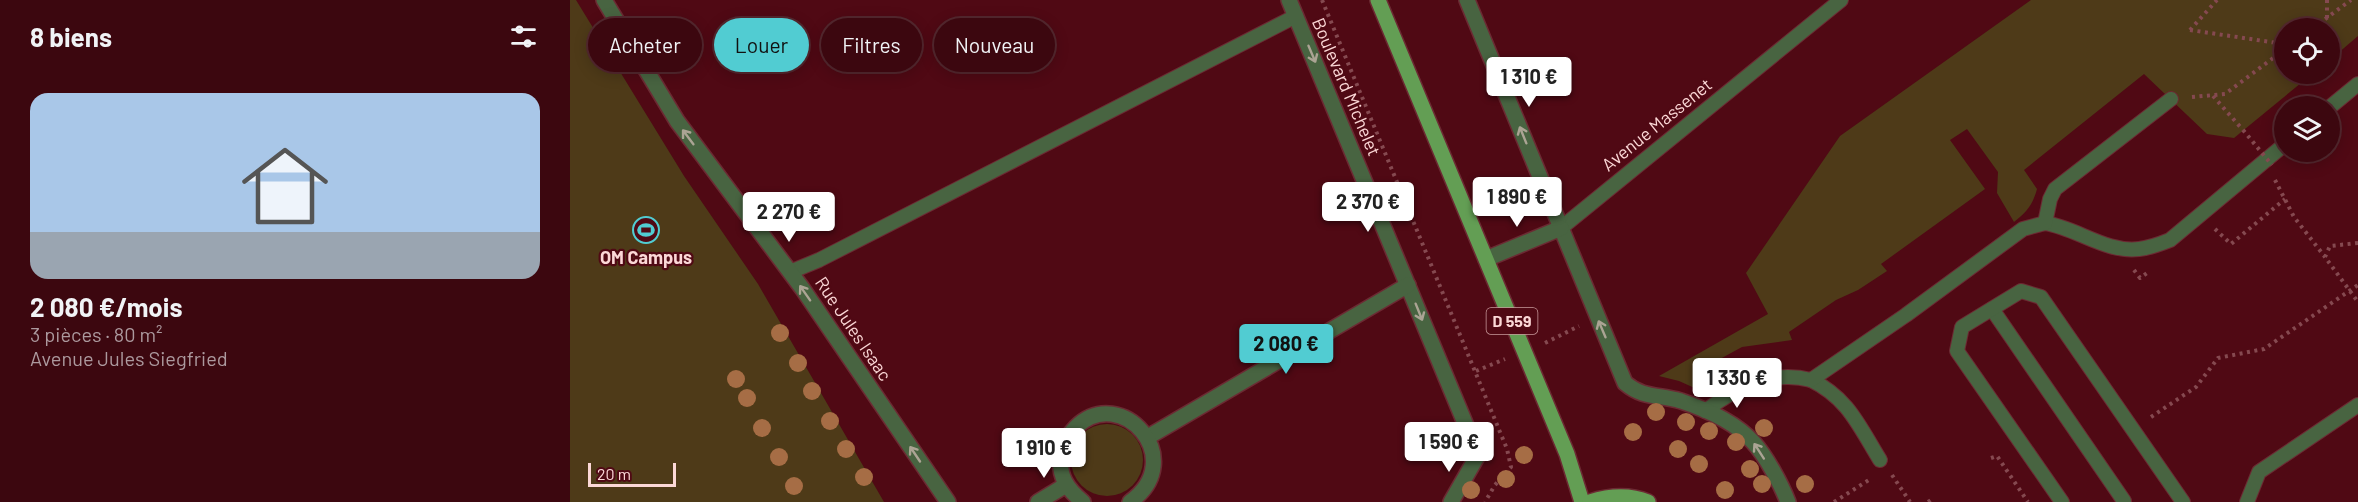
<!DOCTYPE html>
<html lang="fr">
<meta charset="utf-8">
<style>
:root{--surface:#3c070f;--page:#47151d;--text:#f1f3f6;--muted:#ac999e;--line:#55282f;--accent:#51ccd2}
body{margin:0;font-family:Barlow,sans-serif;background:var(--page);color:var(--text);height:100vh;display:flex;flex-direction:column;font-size:22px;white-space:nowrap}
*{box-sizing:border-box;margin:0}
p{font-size:20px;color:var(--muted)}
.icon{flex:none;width:33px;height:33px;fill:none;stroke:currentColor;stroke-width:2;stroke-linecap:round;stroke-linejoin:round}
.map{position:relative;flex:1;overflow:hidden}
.panel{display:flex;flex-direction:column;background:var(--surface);width:570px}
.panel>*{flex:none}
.guide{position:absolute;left:18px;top:18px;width:570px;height:54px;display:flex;gap:12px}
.fabs{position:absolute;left:1704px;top:18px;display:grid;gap:12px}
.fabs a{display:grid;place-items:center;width:66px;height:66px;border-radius:50%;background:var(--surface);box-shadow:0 3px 15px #0003,0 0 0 2px var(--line);font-size:30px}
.scale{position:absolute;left:18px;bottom:15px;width:88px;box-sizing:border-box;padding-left:6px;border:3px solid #fcd8d7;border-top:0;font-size:16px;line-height:21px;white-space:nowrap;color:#fcd8d7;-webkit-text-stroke:4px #500914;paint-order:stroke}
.price{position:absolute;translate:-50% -51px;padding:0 14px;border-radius:6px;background:#fff;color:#222;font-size:20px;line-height:39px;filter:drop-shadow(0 2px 3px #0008)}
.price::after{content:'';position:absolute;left:50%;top:36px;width:18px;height:14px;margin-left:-9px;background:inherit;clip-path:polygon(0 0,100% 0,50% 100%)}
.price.selected{background:var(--accent);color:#111}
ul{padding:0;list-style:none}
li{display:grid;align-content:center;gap:12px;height:318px;padding:0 30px}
li span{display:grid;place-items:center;height:186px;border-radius:18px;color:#555}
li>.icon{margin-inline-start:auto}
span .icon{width:108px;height:108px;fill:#fffc;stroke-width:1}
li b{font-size:26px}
h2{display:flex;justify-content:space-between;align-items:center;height:72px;padding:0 30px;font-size:26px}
.tag{padding:0 21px;border-radius:27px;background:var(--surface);box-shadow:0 3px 15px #0003,0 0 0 2px var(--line);font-size:21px;line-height:54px}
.tag.selected{background:var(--accent);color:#111}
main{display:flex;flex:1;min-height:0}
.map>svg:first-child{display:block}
</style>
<main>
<section class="panel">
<h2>8 biens<svg class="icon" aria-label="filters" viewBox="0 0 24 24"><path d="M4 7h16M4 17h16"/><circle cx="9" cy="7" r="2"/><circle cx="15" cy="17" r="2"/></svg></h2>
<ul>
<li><span style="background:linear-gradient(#a9c7e8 75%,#9aa5b1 0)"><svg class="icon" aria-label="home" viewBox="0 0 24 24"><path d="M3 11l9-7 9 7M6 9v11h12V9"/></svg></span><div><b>2 080 €/mois</b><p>3 pièces · 80 m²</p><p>Avenue Jules Siegfried</p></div></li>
</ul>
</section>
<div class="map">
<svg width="1788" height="502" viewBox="0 0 1788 502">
<rect width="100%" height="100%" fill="#500914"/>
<g fill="#4e3a18">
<polygon points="0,0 6,0 114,176 188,284 314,502 0,502"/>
<path d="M1461,0H1788V36L1760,60V28H1714V74H1742L1664,138L1637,134L1574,74L1454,170L1467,189C1463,204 1457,212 1444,222L1427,193L1428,172L1397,129L1380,140L1415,189L1311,264L1317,271L1288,290L1266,300L1219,332L1222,340L1172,347L1128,371L1137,386L1129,390L1109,381L1089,376L1198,314L1176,273L1270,136Z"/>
<circle cx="537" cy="460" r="36"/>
</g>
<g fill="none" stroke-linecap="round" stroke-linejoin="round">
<defs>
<g id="service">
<polyline points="1760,107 1788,84"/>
<path d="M1475,223C1507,228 1536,253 1569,249C1579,248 1590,244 1600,240L1714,145"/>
<polyline points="991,228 1271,0"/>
<polyline points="220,272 249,260 726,16"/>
<polyline points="1422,309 1554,501"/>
<path d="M1241,380C1278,398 1289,426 1310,460"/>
<path d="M1135,411C1167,387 1201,370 1241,380L1336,315L1453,229L1475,223L1480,199L1485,189L1601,99"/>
<polyline points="1492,502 1387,351 1392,327 1451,291 1471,297 1613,502"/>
<polyline points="1677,502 1689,472 1788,405"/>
</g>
<g id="minor">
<polyline points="34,0 107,121 232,288 378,502"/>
<polyline points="719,0 905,447 908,455 881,502"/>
<path d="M897,0L1055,383C1074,399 1088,394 1111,401C1135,409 1166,423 1183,442C1196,456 1211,484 1218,502"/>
<polyline points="916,259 991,228"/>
<polyline points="578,437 838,285"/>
<polyline points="468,502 496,485"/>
<path d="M513,502C497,489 488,476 491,455C493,443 498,435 506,427C551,383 620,459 560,502"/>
</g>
<g id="primary">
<polyline points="808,0 997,454 1012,502"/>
<path d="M1020,502C1039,496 1058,494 1078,502"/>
</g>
</defs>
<use href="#service" stroke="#6c2a33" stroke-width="16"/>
<use href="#minor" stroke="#6c2a33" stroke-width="18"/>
<use href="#primary" stroke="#6c2a33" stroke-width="18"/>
<g stroke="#854950" stroke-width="4" stroke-dasharray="3 4.5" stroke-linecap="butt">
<polyline points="752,0 937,449 941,467 925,485 915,502"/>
<polyline points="1757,18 1757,0"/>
<polyline points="1743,28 1781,0"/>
<polyline points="1620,30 1714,44"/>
<polyline points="1620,30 1647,0"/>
<polyline points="1643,96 1673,130"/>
<polyline points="1622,97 1655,94 1714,50"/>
<polyline points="1705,180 1724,217 1755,257"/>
<polyline points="1645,229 1661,244 1715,199"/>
<polyline points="1788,243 1760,246 1755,257 1788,302"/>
<polyline points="1564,270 1570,278 1580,271"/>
<polyline points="975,343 1009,326"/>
<polyline points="906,371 935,359"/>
<polyline points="1581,417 1626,387 1648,358 1694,349 1788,285"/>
<polyline points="1421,458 1427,456 1458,502"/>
<polyline points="1322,475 1340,502"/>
<polyline points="1264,502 1302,478"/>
<polyline points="1358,502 1361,500"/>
</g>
<use href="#service" stroke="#486441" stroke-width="14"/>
<use href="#minor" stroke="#486441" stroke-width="15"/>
<use href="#primary" stroke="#639e54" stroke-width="15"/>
<polyline stroke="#854950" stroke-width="4" stroke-dasharray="3 4.5" stroke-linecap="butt" points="1673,130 1702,165"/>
</g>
<g fill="#a66d45">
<circle cx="210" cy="333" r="9"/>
<circle cx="228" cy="363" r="9"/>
<circle cx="166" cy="379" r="9"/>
<circle cx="242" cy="391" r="9"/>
<circle cx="177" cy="398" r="9"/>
<circle cx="1086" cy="412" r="9"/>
<circle cx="260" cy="421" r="9"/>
<circle cx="1116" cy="422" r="9"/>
<circle cx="192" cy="428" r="9"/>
<circle cx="1194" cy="428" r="9"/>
<circle cx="1139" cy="431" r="9"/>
<circle cx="1063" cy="432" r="9"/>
<circle cx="1166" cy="442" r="9"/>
<circle cx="276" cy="449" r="9"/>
<circle cx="1108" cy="449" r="9"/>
<circle cx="954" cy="455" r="9"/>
<circle cx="209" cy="457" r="9"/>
<circle cx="1129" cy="464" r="9"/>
<circle cx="1180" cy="469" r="9"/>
<circle cx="294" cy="477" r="9"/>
<circle cx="936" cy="479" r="9"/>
<circle cx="1192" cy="484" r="9"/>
<circle cx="1235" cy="484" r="9"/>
<circle cx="224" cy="486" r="9"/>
<circle cx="901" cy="490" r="9"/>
<circle cx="1155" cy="490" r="9"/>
</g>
<defs><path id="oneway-shaft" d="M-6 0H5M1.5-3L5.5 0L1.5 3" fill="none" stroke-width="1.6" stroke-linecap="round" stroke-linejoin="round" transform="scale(1.5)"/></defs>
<g stroke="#aba494">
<use href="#oneway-shaft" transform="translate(742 54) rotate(67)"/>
<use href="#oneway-shaft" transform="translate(953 135) rotate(-112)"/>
<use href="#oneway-shaft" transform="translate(118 137) rotate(-127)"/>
<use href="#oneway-shaft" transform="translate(235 293) rotate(-125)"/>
<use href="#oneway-shaft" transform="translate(849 312) rotate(68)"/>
<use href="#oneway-shaft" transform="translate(1032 329) rotate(-113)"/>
<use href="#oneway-shaft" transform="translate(1189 451) rotate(-123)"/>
<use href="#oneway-shaft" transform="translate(345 454) rotate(-124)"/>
</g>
<defs>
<symbol id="stadium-ring" viewBox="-11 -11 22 22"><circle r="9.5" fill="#500914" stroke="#51ccd2" stroke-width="1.5"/><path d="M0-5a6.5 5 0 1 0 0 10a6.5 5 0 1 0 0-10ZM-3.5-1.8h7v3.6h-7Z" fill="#51ccd2"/></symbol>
</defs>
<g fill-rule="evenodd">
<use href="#stadium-ring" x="61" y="215" width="30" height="30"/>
</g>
<g text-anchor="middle" stroke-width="4.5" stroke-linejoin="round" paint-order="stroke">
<rect fill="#500914" stroke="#c89a9c" stroke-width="1.5" x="916.5" y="308" width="51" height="26" rx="4.5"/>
<g font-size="16" font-weight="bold" fill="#fcd8d7">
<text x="942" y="327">D 559</text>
</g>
<g font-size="18" fill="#fcd8d7" stroke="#500914">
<text transform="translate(776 87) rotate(67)" y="6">Boulevard Michelet</text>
<text transform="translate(1087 125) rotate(-39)" y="6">Avenue Massenet</text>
<text transform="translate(283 329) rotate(56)" y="6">Rue Jules Isaac</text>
</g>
<g font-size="18" font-weight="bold" fill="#fcd8d7" stroke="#500914">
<text x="76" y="264">OM Campus</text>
</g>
</g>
</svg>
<div class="fabs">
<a><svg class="icon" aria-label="locate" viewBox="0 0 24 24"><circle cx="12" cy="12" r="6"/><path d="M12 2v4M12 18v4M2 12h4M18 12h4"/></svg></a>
<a><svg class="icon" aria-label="layers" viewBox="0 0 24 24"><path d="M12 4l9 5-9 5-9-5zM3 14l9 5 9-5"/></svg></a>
</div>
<div class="scale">20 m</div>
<b class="price" style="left:959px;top:108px">1 310 €</b>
<b class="price" style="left:947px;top:228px">1 890 €</b>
<b class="price" style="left:798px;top:233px">2 370 €</b>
<b class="price" style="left:219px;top:243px">2 270 €</b>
<b class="price selected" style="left:716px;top:375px">2 080 €</b>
<b class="price" style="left:1167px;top:409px">1 330 €</b>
<b class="price" style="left:879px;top:473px">1 590 €</b>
<b class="price" style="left:474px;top:479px">1 910 €</b>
<div class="guide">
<a class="tag">Acheter</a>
<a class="tag selected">Louer</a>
<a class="tag">Filtres</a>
<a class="tag">Nouveau</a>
</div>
</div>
</main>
